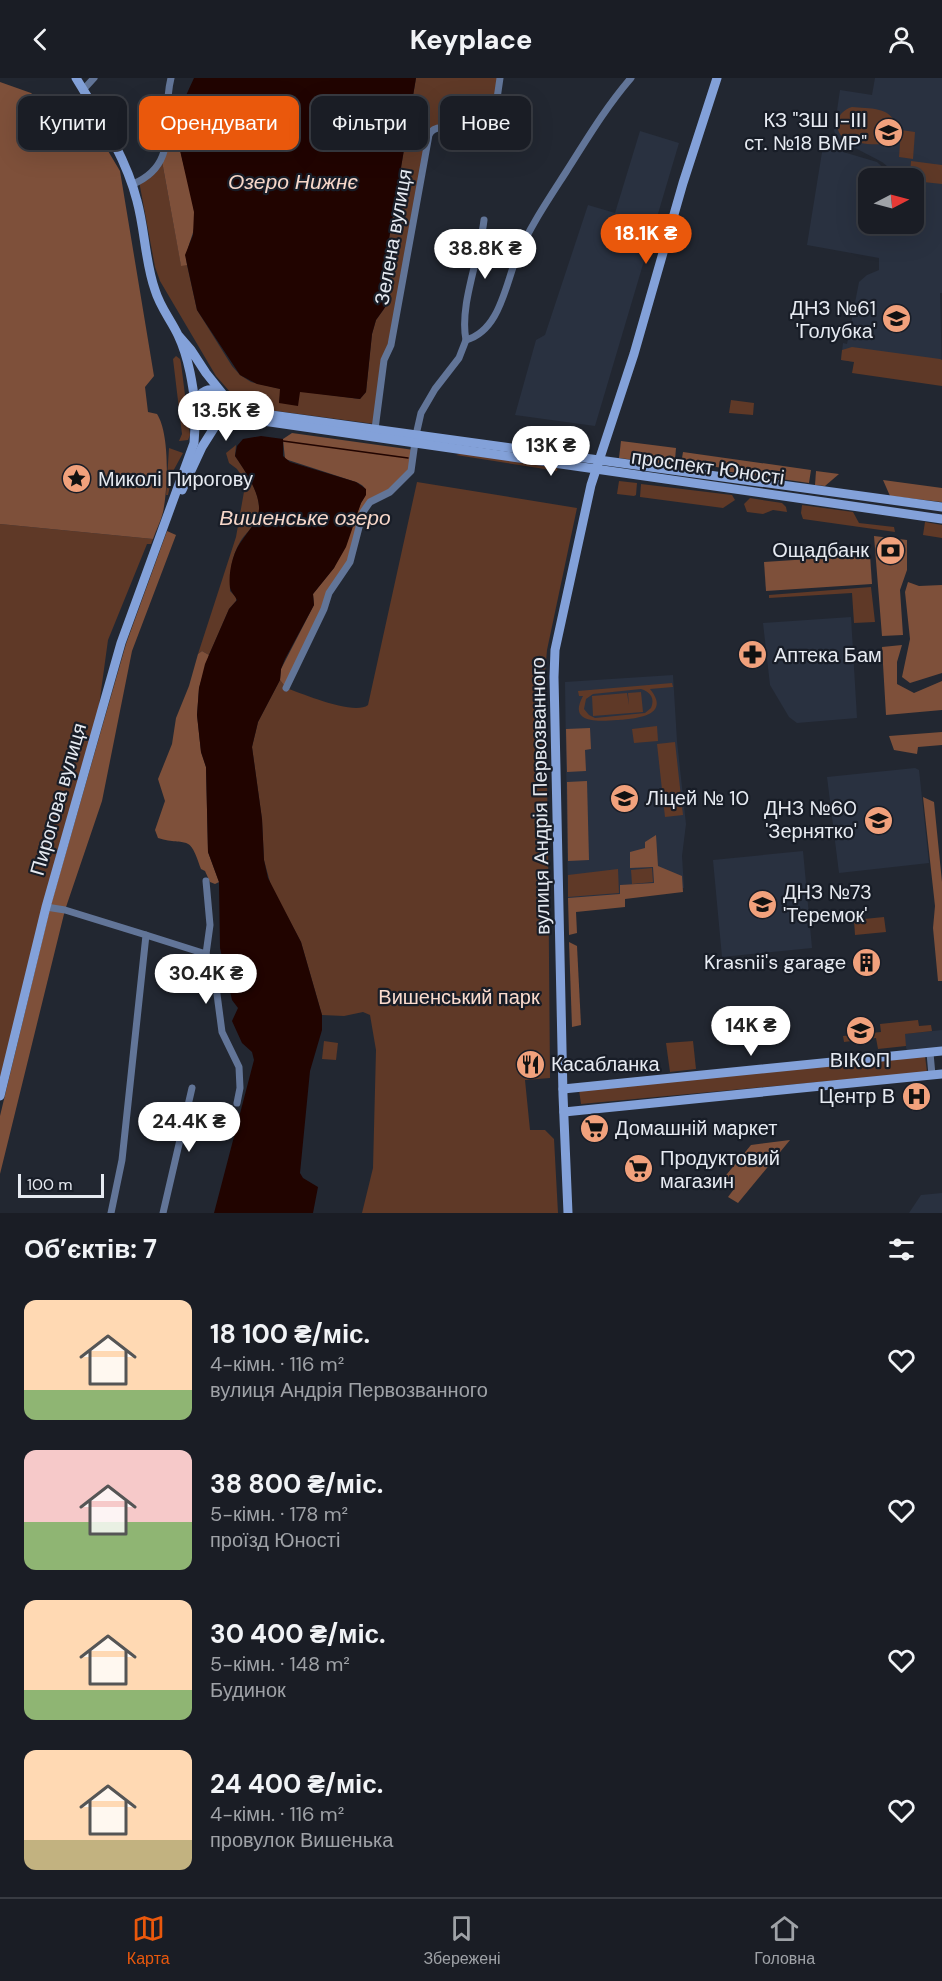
<!DOCTYPE html>
<html lang="uk">
<meta charset="utf-8">
<style>
:root{--surface:#1a1d25;--page:#23262d;--text:#f1f3f6;--muted:#9fa2a7;--line:#383b42;--accent:#ea580c}
body{margin:0;font-family:"DM Sans",sans-serif;background:var(--page);color:var(--text);height:100vh;display:flex;flex-direction:column;font-size:22px;white-space:nowrap}
*{box-sizing:border-box;margin:0}
p{font-size:20px;color:var(--muted)}
.icon{flex:none;width:33px;height:33px;fill:none;stroke:currentColor;stroke-width:2;stroke-linecap:round;stroke-linejoin:round}
.map{position:relative;height:1135px;overflow:hidden}
.details{display:flex;flex-direction:column;background:var(--surface);flex:1}
.details>*{flex:none}
.banner{position:absolute;left:18px;top:18px;width:600px;height:54px;display:flex;gap:12px}
.needle{width:39px;rotate:84deg}
.fabs{position:absolute;left:858px;top:90px;display:grid;gap:12px}
.fabs a{display:grid;place-items:center;width:66px;height:66px;border-radius:12px;background:var(--surface);box-shadow:0 6px 24px #0002,0 0 0 2px var(--line);font-size:30px}
.scale{position:absolute;left:18px;bottom:15px;width:86px;box-sizing:border-box;padding-left:6px;border:3px solid #e6eaf1;border-top:0;font-size:16px;line-height:21px;white-space:nowrap;color:#e6eaf1;-webkit-text-stroke:4px #181d27;paint-order:stroke}
.price{position:absolute;translate:-50% -51px;padding:0 14px;border-radius:21px;background:#fff;color:#222;font-size:20px;line-height:39px;filter:drop-shadow(0 2px 3px #0008)}
.price::after{content:'';position:absolute;left:50%;top:36px;width:18px;height:14px;margin-left:-9px;background:inherit;clip-path:polygon(0 0,100% 0,50% 100%)}
.price.active{background:var(--accent);color:#fff}
ul{padding:0;list-style:none}
li{display:flex;align-items:center;gap:18px;height:150px;padding:0 24px}
li span{display:grid;place-items:center;flex:none;width:168px;height:120px;border-radius:12px;color:#555}
li>.icon{margin-inline-start:auto}
span .icon{width:72px;height:72px;fill:#fffc;stroke-width:1}
li b{font-size:26px}
h2{display:flex;justify-content:space-between;align-items:center;height:72px;padding:0 24px;font-size:26px}
.tag{padding:0 21px;border-radius:12px;background:var(--surface);box-shadow:0 6px 24px #0002,0 0 0 2px var(--line);font-size:21px;line-height:54px}
.tag.active{background:var(--accent);color:#fff}
header{display:flex;justify-content:space-between;align-items:center;height:78px;padding:0 24px;background:var(--surface);font-size:27px;font-weight:800}
.tabs{display:flex;justify-content:space-around;align-items:center;height:84px;border-top:2px solid var(--line);background:var(--surface);font-size:16px;color:var(--muted)}
.tabs a{display:grid;justify-items:center;gap:3px}
.tabs .active{color:var(--accent)}
.map>svg:first-child{display:block}
</style>
<header><svg class="icon" aria-label="back" viewBox="0 0 24 24"><path d="M15 5l-7 7 7 7"/></svg>Keyplace<svg class="icon" aria-label="person" viewBox="0 0 24 24"><circle cx="12" cy="8" r="4"/><path d="M4 21q1-7 8-7t8 7"/></svg></header>
<div class="map">
<svg width="942" height="1135" viewBox="0 0 942 1135">
<rect width="100%" height="100%" fill="#222731"/>
<g fill="#293140">
<polygon points="875,0 942,0 942,215 940,215 942,296 841,282 843,265 847,266 859,204 867,197 879,192 879,180 807,167 823,68 877,84 894,100 868,100 868,146 914,146 914,100 902,100 882,84 838,61 834,53 840,12 872,17"/>
<polygon points="640,53 679,65 595,348 515,337 536,262 545,257 588,127 615,135"/>
<polygon points="851,539 857,640 797,645 789,639 770,607 763,545"/>
<polygon points="673,597 677,663 686,746 682,778 684,810 568,822 565,604"/>
<polygon points="915,690 919,692 929,785 839,795 827,699"/>
<polygon points="803,773 812,870 722,879 713,782"/>
<polygon points="942,952 942,971 907,975 904,956"/>
<polygon points="942,1115 942,1135 909,1135 921,1117"/>
</g>
<g fill="#5f3927" fill-rule="evenodd">
<polygon points="416,0 500,0 493,48 485,57 441,49 431,53 386,278 375,346 269,332 244,324 231,315 216,298 160,203 155,189 139,103 162,83 181,187 187,187 197,232 232,288 240,297 251,304 281,311 279,325 299,313 360,321 366,314 372,256 376,242 384,231 387,221 383,197"/>
<path d="M852,29C869,31 890,28 896,47C895,75 865,65 847,63C832,53 835,34 852,29Z"/>
<polygon points="901,52 915,54 913,81 899,79"/>
<polygon points="911,83 942,87 942,106 914,103 914,100 910,100"/>
<polygon points="852,269 940,281 942,282 942,308 852,295 854,284 841,282 842,272"/>
<polygon points="176,278 180,281 181,285 190,357 188,362 179,363 182,356 173,281"/>
<circle cx="211" cy="328" r="11"/>
<polygon points="731,322 754,325 753,337 729,335"/>
<path d="M236,367L235,378C245,393 260,413 259,432C258,446 247,453 240,464C231,479 230,495 230,513L236,519V523L229,531L209,577L202,573L198,576L236,459L245,408V403L237,391L229,385L226,375Z"/>
<polygon points="169,370 183,375 171,397 172,399 168,417 166,417"/>
<polygon points="470,373 558,386 557,393 456,377"/>
<polygon points="619,403 637,405 636,417 634,418 617,416"/>
<path d="M417,404L577,430L547,572L545,595L548,759L550,1000L525,1002L530,1052H545L554,1061L558,1135H362L373,1090L376,972L370,937L363,934L344,938L322,937L301,864L271,808L264,782L262,741L252,669L258,644L280,602L286,610C304,616 354,638 368,627Z"/>
<polygon points="641,406 732,417 735,422 723,430 640,419"/>
<polygon points="750,420 782,425 786,429 787,434 773,432 763,436 747,434 744,426"/>
<polygon points="802,427 853,434 859,445 894,449 895,454 803,441 801,435"/>
<polygon points="925,444 942,447 942,460 923,457"/>
<polygon points="0,446 153,461 151,466 147,466 108,562 95,657 0,1018"/>
<polygon points="871,509 875,544 854,545 852,515 769,520 769,517"/>
<path d="M672,605L673,609L650,611C672,638 635,641 617,642C601,643 567,647 583,618H579L578,613ZM641,611C651,614 655,621 651,630L645,635L595,640L589,637L584,631L586,621L593,616Z"/>
<polygon points="641,614 643,634 593,638 592,618 627,615 629,627 628,615"/>
<polygon points="657,648 658,663 634,665 632,651"/>
<polygon points="675,664 683,737 665,739 657,666"/>
<polygon points="652,790 653,804 632,806 631,792"/>
<polygon points="618,791 619,815 568,819 568,797"/>
<polygon points="884,839 886,854 855,857 854,842"/>
<polygon points="749,932 751,947 720,951 718,935"/>
<polygon points="918,942 919,948 931,947 932,953 905,956 906,968 878,971 876,960 844,964 843,958 881,954 880,946"/>
<polygon points="324,963 338,965 336,982 322,981"/>
<polygon points="693,963 696,991 670,994 666,965"/>
<polygon points="925,978 927,994 581,1026 579,1012"/>
</g>
<g fill="#7e503a">
<path d="M0,4L31,15L76,57L92,46L120,93L154,298L145,309L148,334L157,336C170,356 168,411 163,434C161,443 156,452 153,461L0,446Z"/>
<path d="M167,37H177C175,73 193,106 195,142C195,158 184,170 187,187L181,188L162,83Z"/>
<path d="M292,355L414,372L411,393L365,431L352,477L335,507L286,610L280,602L281,591L314,527L313,516L334,490L361,425C368,415 368,409 356,404L285,381L283,361Z"/>
<polygon points="621,363 676,370 675,382 669,386 619,380"/>
<polygon points="683,374 811,392 809,405 724,393 722,390 699,386 695,389 680,387 678,383 682,380"/>
<polygon points="816,393 839,396 825,408 815,407"/>
<polygon points="883,402 942,410 942,424 890,418"/>
<polygon points="167,453 176,457 132,573 102,723 65,832 0,1096 0,1038 50,830 126,566"/>
<polygon points="874,458 907,462 907,492 900,512 903,557 882,558"/>
<polygon points="870,477 872,506 766,513 764,484"/>
<polygon points="908,504 919,508 942,507 942,595 910,605 902,599 910,561 905,514"/>
<polygon points="902,567 897,584 897,606 914,615 942,603 942,632 886,637 882,569"/>
<path d="M202,573L209,577L199,610L197,637L201,674L206,689L208,774L219,804L215,806L210,804L205,793L201,791C189,754 188,769 158,760L155,752L165,723L158,701L172,666L176,640L189,608L198,576Z"/>
<polygon points="590,650 591,671 585,672 586,693 567,694 566,651"/>
<polygon points="942,654 942,667 918,669 917,676 894,672 889,658"/>
<polygon points="587,703 589,782 568,783 567,704"/>
<polygon points="923,719 934,724 942,804 942,903 938,903 933,850 935,828"/>
<polygon points="656,757 658,788 682,798 683,814 625,821 625,829 576,834 577,855 569,857 568,820 620,816 620,807 654,805 653,789 630,790 630,774 645,770 645,764"/>
<polygon points="569,864 577,868 581,947 572,949"/>
<polygon points="790,1062 738,1125 728,1119 734,1111 722,1102 751,1067"/>
</g>
<g fill="#210400">
<polygon points="194,0 416,0 383,197 387,221 386,228 376,242 372,256 366,314 360,321 300,314 298,328 279,325 280,311 257,306 240,297 197,232 185,177 193,157 194,134 179,68 177,45 177,37"/>
<path d="M261,358L283,361V378L290,384L356,404L366,411V417L361,425L346,469L334,490L313,516L314,527L285,581L281,591L280,602L258,644L252,669L262,741L264,782L268,800L301,864L322,937V952L310,993L300,1095L303,1100L318,1109L313,1135H214L254,982L252,974L242,965L232,943L238,930L232,922L220,870L219,804L208,774L206,689L201,674L197,637L199,610L205,586L229,531L237,522C235,518 231,514 230,510C228,494 233,473 243,461C250,450 260,442 259,428C257,410 245,393 235,378L237,368L243,361Z"/>
</g>
<g fill="none" stroke-linecap="round" stroke-linejoin="round">
<polyline stroke="#210400" stroke-width="1.5" points="283,363 408,380"/>
<g stroke="#627598" stroke-width="7">
<polyline points="83,12 94,0"/>
<path d="M133,106C182,85 160,42 171,0"/>
<path d="M466,262C459,227 480,179 484,142"/>
<path d="M375,351L384,282L391,267L429,57C439,37 472,65 490,54L493,48L500,0"/>
<path d="M286,610L324,531L329,515L350,484L363,434L370,424L390,414L411,393L416,357L421,335L435,311L459,280L466,262C499,253 505,209 516,181C529,150 548,122 566,94C587,61 606,29 631,0"/>
<polyline points="46,829 65,832 146,857 122,1082 111,1135"/>
<polyline points="146,857 206,876 215,901 222,954 239,989 240,1010 237,1025"/>
<polyline points="206,876 210,847 206,803"/>
<polyline points="930,975 932,997"/>
<polyline points="163,1135 192,1010"/>
</g>
<g stroke="#83a1d9" stroke-width="9">
<path d="M76,0C99,38 126,79 137,123C145,152 145,184 155,212C160,229 171,242 178,257C189,280 193,308 196,333C200,342 208,345 218,343L227,333L226,320L206,295L191,272L178,257"/>
<polyline points="226,320 244,329 264,336 942,429"/>
<path d="M195,325C200,313 209,308 221,315"/>
<polyline points="220,342 232,344 263,343 942,441"/>
<polyline points="182,412 202,369 219,342"/>
<polyline points="563,1011 942,973"/>
<polyline points="0,1018 46,829 121,565 194,365 196,333"/>
<polyline points="564,1034 942,996"/>
<polyline points="568,1135 563,1017 554,599 555,572 591,407 634,276 683,105 717,0"/>
</g>
</g>
<defs>
<symbol id="school-disc" viewBox="-11 -11 22 22"><circle r="9.5" fill="#f1a17c" stroke="#181d27"/><path d="M0-5L7-2L0 1L-7-2ZM-4 1L0 2.5L4 1V4Q0 6-4 4Z" fill="#111"/></symbol>
<symbol id="sight-disc" viewBox="-11 -11 22 22"><circle r="9.5" fill="#f1a17c" stroke="#181d27"/><path d="M0-6L1.8-2.2L6-1.7L2.9 1.2L3.7 5.4L0 3.3L-3.7 5.4L-2.9 1.2L-6-1.7L-1.8-2.2Z" fill="#111"/></symbol>
<symbol id="bank-disc" viewBox="-11 -11 22 22"><circle r="9.5" fill="#f1a17c" stroke="#181d27"/><path d="M-6-4H6V4H-6ZM0-2.3a2.3 2.3 0 1 0 0 4.6a2.3 2.3 0 1 0 0-4.6Z" fill="#111"/></symbol>
<symbol id="pharmacy-disc" viewBox="-11 -11 22 22"><circle r="9.5" fill="#f1a17c" stroke="#181d27"/><path d="M-2-6h4v4h4v4h-4v4h-4v-4h-4v-4h4Z" fill="#111"/></symbol>
<symbol id="building-disc" viewBox="-11 -11 22 22"><circle r="9.5" fill="#f1a17c" stroke="#181d27"/><path d="M-4-6H4V6H1V3H-1V6H-4ZM-2.5-4.3h1.7v1.8h-1.7ZM.8-4.3h1.7v1.8H.8ZM-2.5-1h1.7V.8h-1.7ZM.8-1h1.7V.8H.8Z" fill="#111"/></symbol>
<symbol id="university-disc" viewBox="-11 -11 22 22"><circle r="9.5" fill="#f1a17c" stroke="#181d27"/><path d="M0-5L7-2L0 1L-7-2ZM-4 1L0 2.5L4 1V4Q0 6-4 4Z" fill="#111"/></symbol>
<symbol id="restaurant-disc" viewBox="-11 -11 22 22"><circle r="9.5" fill="#f1a17c" stroke="#181d27"/><path d="M-5-6h1v4h1v-4h1v4h1v-4h1v5L-1.5 .5V6h-2V.5L-5-1ZM5-6V6H3V1.5H1.5Q1.5-4 5-6Z" fill="#111"/></symbol>
<symbol id="hospital-disc" viewBox="-11 -11 22 22"><circle r="9.5" fill="#f1a17c" stroke="#181d27"/><path d="M-5-5h3v3.5h4V-5h3V5h-3V1.5h-4V5h-3Z" fill="#111"/></symbol>
<symbol id="supermarket-disc" viewBox="-11 -11 22 22"><circle r="9.5" fill="#f1a17c" stroke="#181d27"/><path d="M-6-5.5h2.5l.6 2H6L4.5 2H-2.5L-4.4-4H-6ZM-1.5 3.2a1.3 1.3 0 1 0 .1 0ZM3 3.2a1.3 1.3 0 1 0 .1 0Z" fill="#111"/></symbol>
</defs>
<g fill-rule="evenodd">
<use href="#school-disc" x="872" y="38" width="33" height="33"/>
<use href="#school-disc" x="880" y="224" width="33" height="33"/>
<use href="#sight-disc" x="60" y="384" width="33" height="33"/>
<use href="#bank-disc" x="874" y="456" width="33" height="33"/>
<use href="#pharmacy-disc" x="736" y="560" width="33" height="33"/>
<use href="#school-disc" x="608" y="704" width="33" height="33"/>
<use href="#school-disc" x="862" y="726" width="33" height="33"/>
<use href="#school-disc" x="746" y="810" width="33" height="33"/>
<use href="#building-disc" x="850" y="868" width="33" height="33"/>
<use href="#university-disc" x="844" y="936" width="33" height="33"/>
<use href="#restaurant-disc" x="514" y="970" width="33" height="33"/>
<use href="#hospital-disc" x="900" y="1002" width="33" height="33"/>
<use href="#supermarket-disc" x="578" y="1034" width="33" height="33"/>
<use href="#supermarket-disc" x="622" y="1074" width="33" height="33"/>
</g>
<g text-anchor="middle" stroke-width="4.5" stroke-linejoin="round" paint-order="stroke">
<g font-size="20" fill="#e6eaf1" stroke="#181d27" text-anchor="start">
<text x="867" y="49" text-anchor="end">КЗ "ЗШ І-ІІІ<tspan x="867" dy="23">ст. №18 ВМР"</tspan></text>
<text x="876" y="237" text-anchor="end">ДНЗ №61<tspan x="876" dy="23">'Голубка'</tspan></text>
<text x="98" y="408">Миколі Пирогову</text>
<text x="869" y="479" text-anchor="end">Ощадбанк</text>
<text x="774" y="584">Аптека Бам</text>
<text x="646" y="727">Ліцей № 10</text>
<text x="857" y="737" text-anchor="end">ДНЗ №60<tspan x="857" dy="23">'Зернятко'</tspan></text>
<text x="783" y="821">ДНЗ №73<tspan x="783" dy="23">'Теремок'</tspan></text>
<text x="846" y="891" text-anchor="end">Krasnii's garage</text>
<text x="860" y="989" text-anchor="middle">ВІКОП</text>
<text x="551" y="993">Касабланка</text>
<text x="895" y="1025" text-anchor="end">Центр В</text>
<text x="615" y="1057">Домашній маркет</text>
<text x="660" y="1087">Продуктовий<tspan x="660" dy="23">магазин</tspan></text>
</g>
<g font-size="20" fill="#e6eaf1" stroke="#181d27">
<text transform="translate(393 159) rotate(-80)" y="7">Зелена вулиця</text>
<text transform="translate(708 389) rotate(8)" y="7">проспект Юності</text>
<text transform="translate(540 718) rotate(-91)" y="7">вулиця Андрія Первозванного</text>
<text transform="translate(58 721) rotate(-74)" y="7">Пирогова вулиця</text>
</g>
<g font-size="20" fill="#fbdbcd" stroke="#181d27">
<text x="459" y="926">Вишенський парк</text>
</g>
<g font-size="21" font-style="italic" fill="#f7d7c9" stroke="#181d27">
<text x="293" y="111">Озеро Нижнє</text>
<text x="305" y="447">Вишенське озеро</text>
</g>
</g>
</svg>
<div class="fabs">
<a><svg class="needle" viewBox="-14 -14 28 28"><path d="M0-13l5 13h-10z" fill="#e53935"/><path d="M0 13l5-13h-10z" fill="#9fa2a7"/></svg></a>
</div>
<div class="scale">100 m</div>
<b class="price active" style="left:646px;top:187px">18.1K ₴</b>
<b class="price" style="left:485px;top:202px">38.8K ₴</b>
<b class="price" style="left:226px;top:364px">13.5K ₴</b>
<b class="price" style="left:551px;top:399px">13K ₴</b>
<b class="price" style="left:206px;top:927px">30.4K ₴</b>
<b class="price" style="left:751px;top:979px">14K ₴</b>
<b class="price" style="left:189px;top:1075px">24.4K ₴</b>
<div class="banner">
<a class="tag">Купити</a>
<a class="tag active">Орендувати</a>
<a class="tag">Фільтри</a>
<a class="tag">Нове</a>
</div>
</div>
<section class="details">
<h2>Об’єктів: 7<svg class="icon" aria-label="filters" viewBox="0 0 24 24"><path d="M4 7h16M4 17h16"/><circle cx="9" cy="7" r="2"/><circle cx="15" cy="17" r="2"/></svg></h2>
<ul>
<li><span style="background:linear-gradient(#ffd9b3 75%,#8fb573 0)"><svg class="icon" aria-label="home" viewBox="0 0 24 24"><path d="M3 11l9-7 9 7M6 9v11h12V9"/></svg></span><div><b>18 100 ₴/міс.</b><p>4-кімн. · 116 m²</p><p>вулиця Андрія Первозванного</p></div><svg class="icon" aria-label="heart" viewBox="0 0 24 24"><path d="M12 20l-8-8c-3-5 5-10 8-4 3-6 11-1 8 4z"/></svg></li>
<li><span style="background:linear-gradient(#f6c9c9 60%,#8fb573 0)"><svg class="icon" aria-label="home" viewBox="0 0 24 24"><path d="M3 11l9-7 9 7M6 9v11h12V9"/></svg></span><div><b>38 800 ₴/міс.</b><p>5-кімн. · 178 m²</p><p>проїзд Юності</p></div><svg class="icon" aria-label="heart" viewBox="0 0 24 24"><path d="M12 20l-8-8c-3-5 5-10 8-4 3-6 11-1 8 4z"/></svg></li>
<li><span style="background:linear-gradient(#ffd9b3 75%,#8fb573 0)"><svg class="icon" aria-label="home" viewBox="0 0 24 24"><path d="M3 11l9-7 9 7M6 9v11h12V9"/></svg></span><div><b>30 400 ₴/міс.</b><p>5-кімн. · 148 m²</p><p>Будинок</p></div><svg class="icon" aria-label="heart" viewBox="0 0 24 24"><path d="M12 20l-8-8c-3-5 5-10 8-4 3-6 11-1 8 4z"/></svg></li>
<li><span style="background:linear-gradient(#ffd9b3 75%,#c2b280 0)"><svg class="icon" aria-label="home" viewBox="0 0 24 24"><path d="M3 11l9-7 9 7M6 9v11h12V9"/></svg></span><div><b>24 400 ₴/міс.</b><p>4-кімн. · 116 m²</p><p>провулок Вишенька</p></div><svg class="icon" aria-label="heart" viewBox="0 0 24 24"><path d="M12 20l-8-8c-3-5 5-10 8-4 3-6 11-1 8 4z"/></svg></li>
</ul>
</section>
<nav class="tabs">
<a class="active"><svg class="icon" aria-label="map" viewBox="0 0 24 24"><path d="M3 6l6-2 6 2 6-2v14l-6 2-6-2-6 2zM9 4v14M15 6v14"/></svg>Карта</a>
<a><svg class="icon" aria-label="saved" viewBox="0 0 24 24"><path d="M7 4h10v16l-5-4-5 4z"/></svg>Збережені</a>
<a><svg class="icon" aria-label="home" viewBox="0 0 24 24"><path d="M3 11l9-7 9 7M6 9v11h12V9"/></svg>Головна</a>
</nav>
